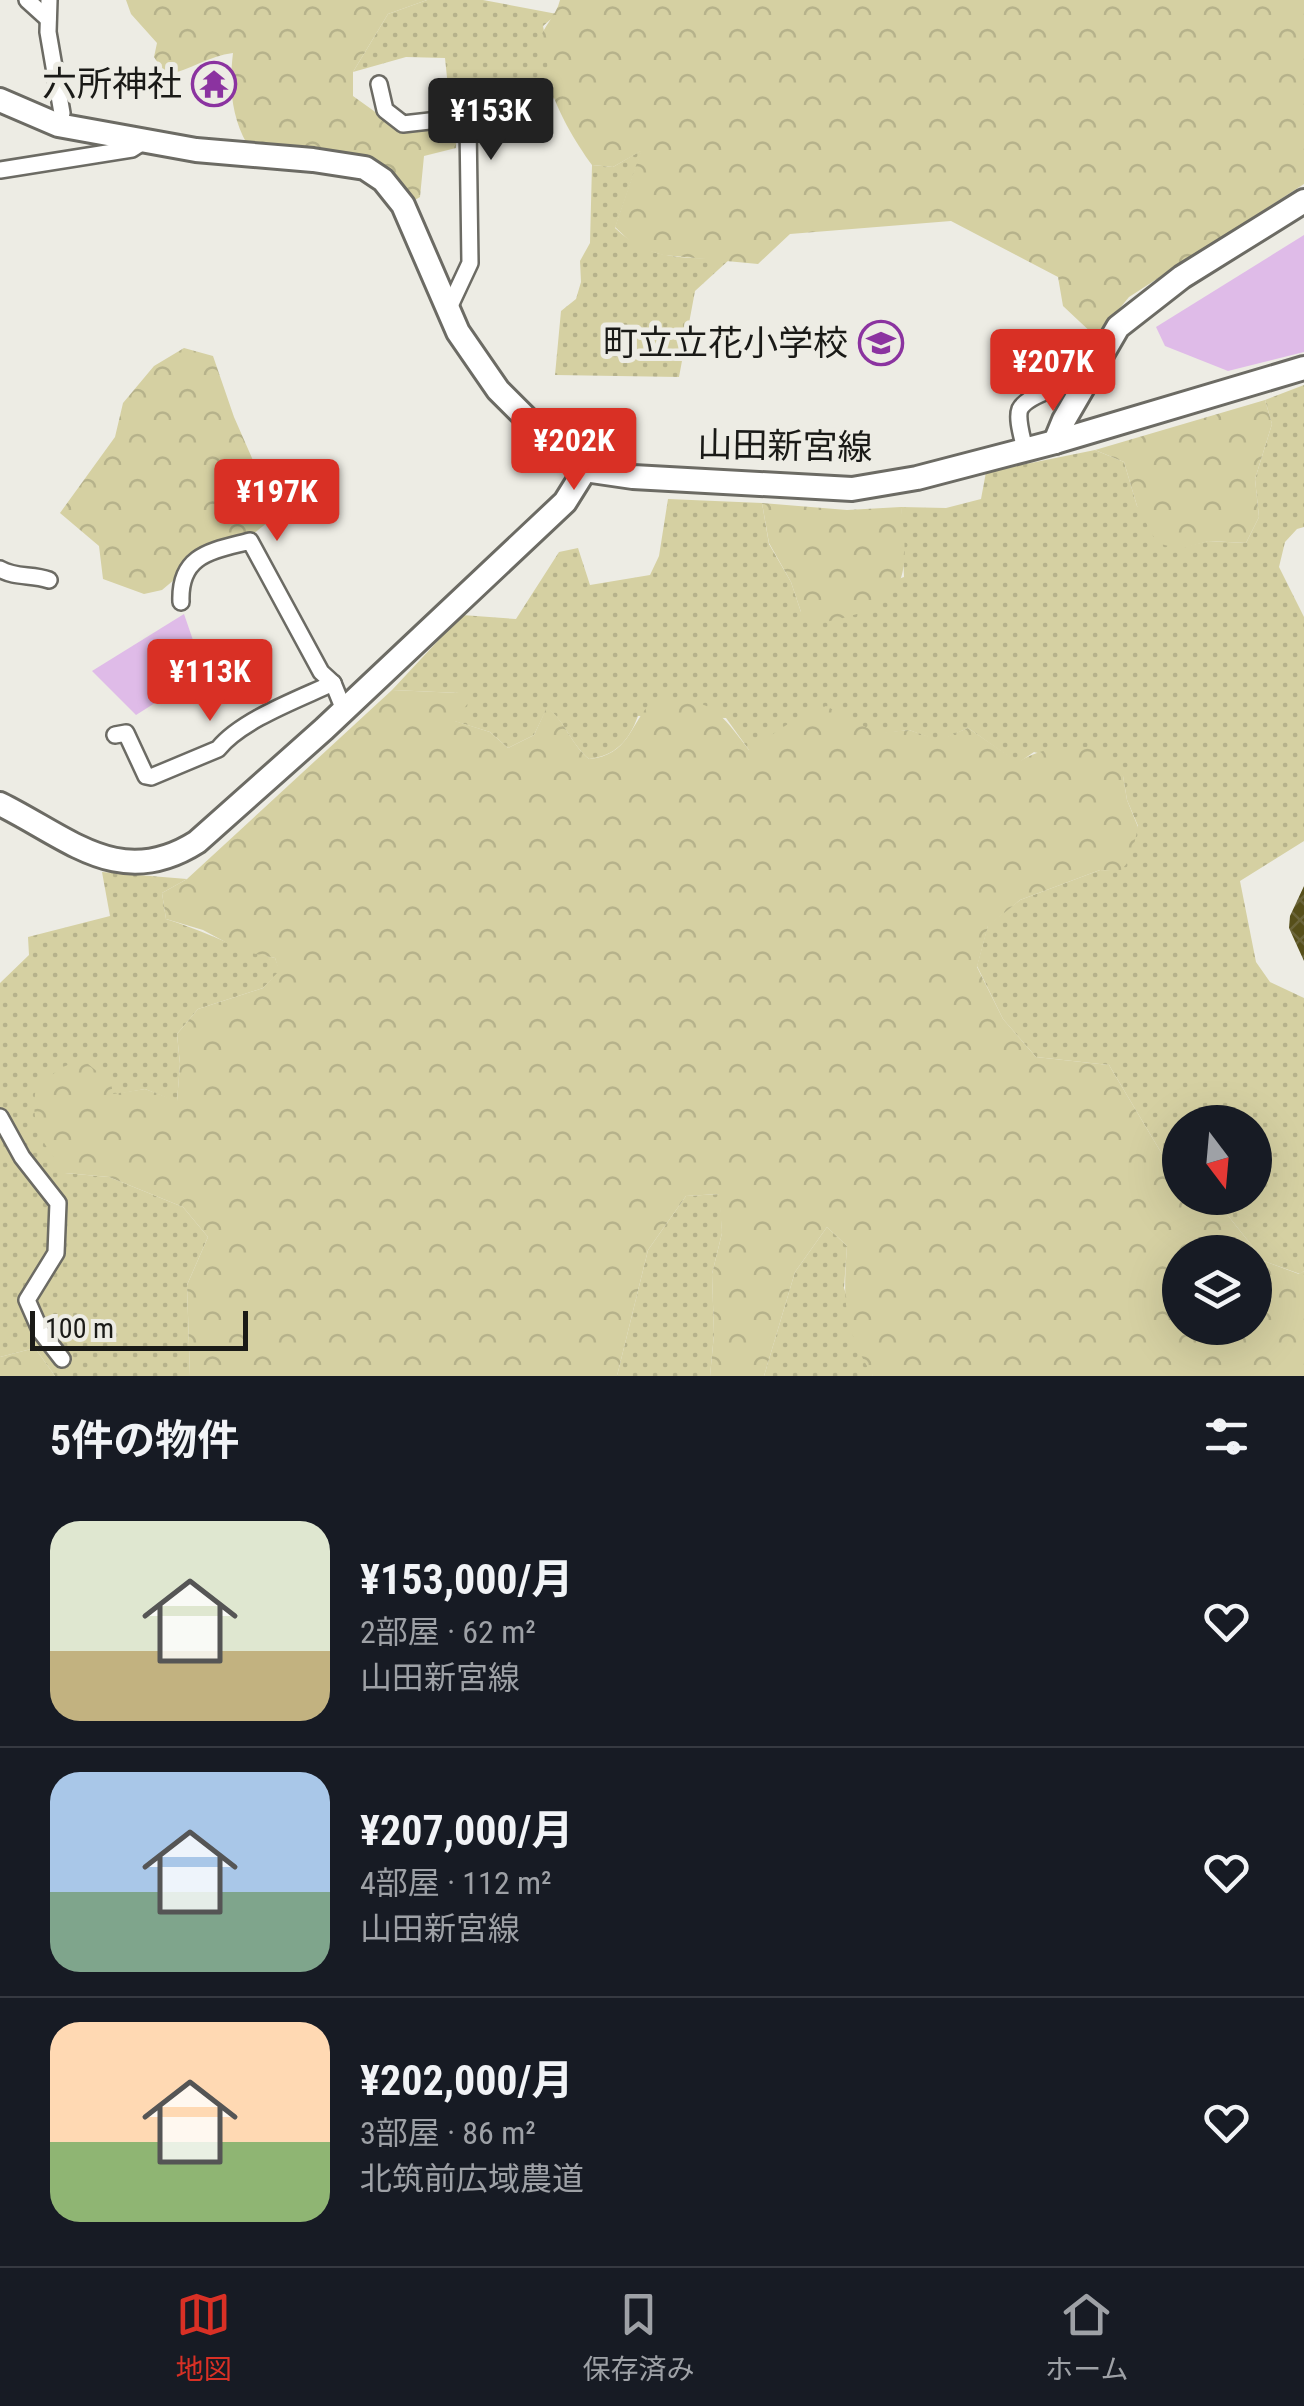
<!DOCTYPE html>
<html lang="ja">
<meta charset="utf-8">
<style>
:root{--surface:#171b24;--page:#20242c;--text:#f1f3f6;--muted:#9ea1a6;--line:#363941;--accent:#d93025}
body{margin:0;font-family:"Roboto Condensed","Noto Sans JP",sans-serif;background:var(--page);color:var(--text);height:100vh;display:flex;flex-direction:column;font-size:38px;white-space:nowrap}
*{box-sizing:border-box;margin:0}
p{font-size:32px;color:var(--muted)}
.icon{flex:none;width:55px;height:55px;fill:none;stroke:currentColor;stroke-width:2;stroke-linecap:round;stroke-linejoin:round}
.map{position:relative;height:1376px;overflow:hidden}
.details{display:flex;flex-direction:column;background:var(--surface);flex:1}
.details>*{flex:none}
.needle{width:65px;rotate:164deg}
.tools{position:absolute;left:1162px;top:1105px;display:grid;gap:20px}
.tools a{display:grid;place-items:center;width:110px;height:110px;border-radius:50%;background:var(--surface);box-shadow:0 10px 40px #0002;font-size:50px}
.scale{position:absolute;left:30px;bottom:25px;width:218px;box-sizing:border-box;padding-left:10px;border:5px solid #1a1a17;border-top:0;font-size:28px;line-height:35px;white-space:nowrap;color:#1a1a17;-webkit-text-stroke:8px #edece4;paint-order:stroke}
.price{position:absolute;translate:-50% -85px;padding:0 22px;border-radius:10px;background:var(--accent);color:#fff;font-size:32px;line-height:65px;filter:drop-shadow(0 2px 5px #0008)}
.price::after{content:'';position:absolute;left:50%;top:60px;width:30px;height:22px;margin-left:-15px;background:inherit;clip-path:polygon(0 0,100% 0,50% 100%)}
.price.selected{background:#222;color:#fff}
ul{padding:0;list-style:none}
li{display:flex;align-items:center;gap:30px;height:250px;padding:0 50px}
li+li{border-top:2px solid var(--line)}
li span{display:grid;place-items:center;flex:none;width:280px;height:200px;border-radius:30px;color:#555}
li>.icon{margin-inline-start:auto}
span .icon{width:120px;height:120px;fill:#fffc;stroke-width:1}
li b{font-size:42px}
h2{display:flex;justify-content:space-between;align-items:center;height:120px;padding:0 50px;font-size:42px}
.dock{display:flex;justify-content:space-around;align-items:center;height:140px;border-top:2px solid var(--line);background:var(--surface);font-size:28px;color:var(--muted)}
.dock a{display:grid;justify-items:center;gap:5px}
.dock .selected{color:var(--accent)}
.map>svg:first-child{display:block}
</style>
<div class="map">
<svg width="1304" height="1376" viewBox="0 0 1304 1376">
<defs>
<pattern id="grass-dots" width="8" height="8" patternUnits="userSpaceOnUse" patternTransform="scale(2.5)"><rect width="8" height="8" fill="#d5d0a2"/><path d="M2 2h.1M6 6h.1" fill="none" stroke="#b6b28b" stroke-width="1.8" stroke-linecap="round"/></pattern>
<pattern id="forest-crowns" width="20" height="18" patternUnits="userSpaceOnUse" patternTransform="scale(2.5)"><rect width="20" height="18" fill="#d5d0a2"/><path d="M2 6a3 3 0 1 1 6 0M12 15a3 3 0 1 1 6 0" fill="none" stroke="#b6b28b"/></pattern>
<pattern id="building-cross-hatch" width="8" height="8" patternUnits="userSpaceOnUse" patternTransform="scale(2.5)"><rect width="8" height="8" fill="#564f1a"/><path d="M0 0l8 8M0 8l8-8" fill="none" stroke="#6a643a"/></pattern>
</defs>
<rect width="100%" height="100%" fill="#edece4"/>
<g fill="url(#grass-dots)">
<path d="M427,0H483L557,14L543,26C548,50 547,75 557,97L524,111L498,93L459,99L448,87L445,58L406,57L353,72L388,14Z"/>
<path d="M642,150L615,228C651,262 683,257 730,259L695,291L679,377L555,375L561,311L576,299L581,282L580,261L590,243L592,165L613,167Z"/>
<path d="M1304,385V527L1297,529L1285,542L1279,567L1304,617V841L1240,881L1256,962L1270,982L1304,998V1271L1300,1274L1264,1261L1214,1198H1255V1122H1180V1166L1162,1154L1109,1065L1036,1057L1003,1019L977,966L988,925L1020,900L1100,870L1120,871L1138,826L1127,800L1123,776L1034,752L1018,763L968,728L939,741L909,730L749,750L726,718L638,716C629,741 615,756 589,759C570,743 566,722 547,708L534,735L508,748L490,732L454,721L459,693L392,690L462,615L516,619L559,552L578,548L590,585L650,575L659,556L668,499L762,503L769,544L791,582L801,612L904,577L901,507L946,508L981,499L986,472L1095,450L1124,462L1137,506L1180,548L1208,541L1246,543L1259,517L1255,479L1272,424L1265,400Z"/>
<path d="M102,872L187,879L162,893L166,919C206,931 235,949 275,958L280,971L263,988L198,1009L177,1034L180,1064L177,1102L145,1089L112,1095L65,1173L109,1177L183,1207L208,1237L187,1285L190,1376H55L35,1348L0,1357V983L29,955L28,937L110,916Z"/>
<polygon points="720,1194 722,1233 712,1274 714,1334 710,1376 617,1376 648,1250 686,1196"/>
<polygon points="827,1227 847,1246 844,1288 873,1376 764,1376 795,1272"/>
</g>
<g fill="url(#forest-crowns)" fill-rule="evenodd">
<path d="M126,0H427L388,14L353,72V96L399,129L456,127V148L424,156L420,197L410,203L384,167L347,152L247,144C231,115 229,86 233,53C209,56 190,70 166,75L154,57L157,43L131,14Z"/>
<path d="M560,0H1304V184L1129,297L1096,337L1063,306L1058,277L951,221L790,234L758,264L663,255L636,247L615,227L641,151L613,167L592,165C577,145 553,105 549,80C547,62 549,60 539,43C543,25 556,17 560,0Z"/>
<polygon points="184,348 213,356 234,417 277,515 239,545 200,558 162,590 144,594 103,579 99,546 60,513 115,437 123,403 154,366"/>
<polygon points="1265,400 1272,424 1255,479 1259,517 1246,543 1209,541 1180,549 1157,543 1137,506 1124,462 1095,450"/>
<path d="M762,503L847,510L901,507C912,588 902,607 820,623L801,612L791,582L769,543Z"/>
<path d="M392,690L459,693L468,703L455,721L490,732L508,748L534,735L547,707C566,722 570,743 589,759C629,755 629,726 652,701C710,698 715,705 749,750L788,724L826,706L877,733L909,730L939,740L968,728L1018,762C1047,745 1073,745 1106,749L1123,776L1127,800L1138,827L1131,858L1120,872L1100,870L1020,900L988,926L977,967L1003,1019L1036,1057L1109,1065L1162,1154L1180,1166V1198H1214L1264,1261L1299,1274L1304,1271V1376H873C843,1328 843,1301 847,1246L827,1227L795,1272L764,1376H710L714,1334L712,1274L722,1233L719,1194L686,1196L648,1250L617,1376H190L187,1285L208,1237L183,1207L109,1177L65,1173C41,1140 30,1128 36,1086L63,1067L82,1059L111,1083L113,1094L145,1089L177,1101L180,1064L177,1034L198,1009L263,988L279,971L275,958L242,951L203,930L166,919L162,893L187,879ZM1180,1252H1255V1328H1180Z"/>
<polygon points="35,1348 55,1376 0,1376 0,1357"/>
</g>
<g fill="#dfbbe8">
<polygon points="1304,235 1304,352 1228,371 1165,346 1156,327"/>
<polygon points="184,614 204,672 136,715 92,671"/>
</g>
<polygon fill="url(#building-cross-hatch)" points="1304,886 1304,961 1289,928 1290,916"/>
<g fill="none" stroke-linecap="round" stroke-linejoin="round">
<defs>
<g id="street">
<polyline points="27,0 48,19"/>
<polyline points="49,0 48,32 62,113 58,125"/>
<polyline points="379,84 385,110 403,124 465,117 468,124 470,263 448,310"/>
<polyline points="0,170 132,149 146,140"/>
<path d="M1025,450C1023,439 1016,419 1020,409C1027,395 1072,381 1087,380"/>
<path d="M0,569C15,578 32,574 49,580"/>
<path d="M181,602C179,554 212,551 250,541L321,672L333,683L344,710"/>
<path d="M115,735L126,733L146,776L151,777L218,749C241,720 299,699 333,683"/>
<polyline points="0,1117 22,1157 58,1203 56,1253 27,1300 41,1332 62,1359"/>
</g>
<g id="secondary">
<polyline points="0,100 58,125 196,150 313,160 365,168 383,180 403,205 458,332 498,390 547,439 585,470 633,477 852,489 917,478 1055,442 1304,368"/>
<polyline points="1055,442 1064,420 1118,327 1182,277 1304,201"/>
<path d="M0,804C69,838 120,891 197,842L324,729L565,502L585,470"/>
</g>
</defs>
<use href="#street" stroke="#6c6b64" stroke-width="20"/>
<use href="#secondary" stroke="#6c6b64" stroke-width="28"/>
<use href="#street" stroke="#fff" stroke-width="15"/>
<use href="#secondary" stroke="#fff" stroke-width="22"/>
</g>
<defs>
<symbol id="temple-ring" viewBox="-11 -11 22 22"><circle r="9.5" fill="#edece4" stroke="#8b33a0" stroke-width="1.5"/><path d="M0-6L5-2H3V0L6.5 2.5H4V6H1.5V3h-3V6H-4V2.5H-6.5L-3 0V-2H-5Z" fill="#8b33a0"/></symbol>
<symbol id="school-ring" viewBox="-11 -11 22 22"><circle r="9.5" fill="#edece4" stroke="#8b33a0" stroke-width="1.5"/><path d="M0-5L7-2L0 1L-7-2ZM-4 1L0 2.5L4 1V4Q0 6-4 4Z" fill="#8b33a0"/></symbol>
</defs>
<g fill-rule="evenodd">
<use href="#temple-ring" x="189" y="59" width="50" height="50"/>
<use href="#school-ring" x="856" y="318" width="50" height="50"/>
</g>
<g text-anchor="middle" stroke-width="10" stroke-linejoin="round" paint-order="stroke">
<g font-size="35" fill="#1a1a17" stroke="#edece4" text-anchor="end">
<text x="182" y="96">六所神社</text>
<text x="848" y="355">町立立花小学校</text>
</g>
<g font-size="35" fill="#1a1a17" stroke="#edece4">
<text transform="translate(785 446) rotate(1)" y="12">山田新宮線</text>
</g>
</g>
</svg>
<div class="tools">
<a><svg class="needle" viewBox="-14 -14 28 28"><path d="M0-13l5 13h-10z" fill="#e53935"/><path d="M0 13l5-13h-10z" fill="#9ea1a6"/></svg></a>
<a><svg class="icon" aria-label="layers" viewBox="0 0 24 24"><path d="M12 4l9 5-9 5-9-5zM3 14l9 5 9-5"/></svg></a>
</div>
<div class="scale">100 m</div>
<b class="price selected" style="left:491px;top:163px">¥153K</b>
<b class="price" style="left:1053px;top:414px">¥207K</b>
<b class="price" style="left:574px;top:493px">¥202K</b>
<b class="price" style="left:277px;top:544px">¥197K</b>
<b class="price" style="left:210px;top:724px">¥113K</b>
</div>
<section class="details">
<h2>5件の物件<svg class="icon" aria-label="filters" viewBox="0 0 24 24"><path d="M4 7h16M4 17h16"/><circle cx="9" cy="7" r="2"/><circle cx="15" cy="17" r="2"/></svg></h2>
<ul>
<li><span style="background:linear-gradient(#dfe7d0 65%,#c2b280 0)"><svg class="icon" aria-label="home" viewBox="0 0 24 24"><path d="M3 11l9-7 9 7M6 9v11h12V9"/></svg></span><div><b>¥153,000/月</b><p>2部屋 · 62 m²</p><p>山田新宮線</p></div><svg class="icon" aria-label="heart" viewBox="0 0 24 24"><path d="M12 20l-8-8c-3-5 5-10 8-4 3-6 11-1 8 4z"/></svg></li>
<li><span style="background:linear-gradient(#a9c7e8 60%,#7fa58c 0)"><svg class="icon" aria-label="home" viewBox="0 0 24 24"><path d="M3 11l9-7 9 7M6 9v11h12V9"/></svg></span><div><b>¥207,000/月</b><p>4部屋 · 112 m²</p><p>山田新宮線</p></div><svg class="icon" aria-label="heart" viewBox="0 0 24 24"><path d="M12 20l-8-8c-3-5 5-10 8-4 3-6 11-1 8 4z"/></svg></li>
<li><span style="background:linear-gradient(#ffd9b3 60%,#8fb573 0)"><svg class="icon" aria-label="home" viewBox="0 0 24 24"><path d="M3 11l9-7 9 7M6 9v11h12V9"/></svg></span><div><b>¥202,000/月</b><p>3部屋 · 86 m²</p><p>北筑前広域農道</p></div><svg class="icon" aria-label="heart" viewBox="0 0 24 24"><path d="M12 20l-8-8c-3-5 5-10 8-4 3-6 11-1 8 4z"/></svg></li>
</ul>
</section>
<nav class="dock">
<a class="selected"><svg class="icon" aria-label="map" viewBox="0 0 24 24"><path d="M3 6l6-2 6 2 6-2v14l-6 2-6-2-6 2zM9 4v14M15 6v14"/></svg>地図</a>
<a><svg class="icon" aria-label="saved" viewBox="0 0 24 24"><path d="M7 4h10v16l-5-4-5 4z"/></svg>保存済み</a>
<a><svg class="icon" aria-label="home" viewBox="0 0 24 24"><path d="M3 11l9-7 9 7M6 9v11h12V9"/></svg>ホーム</a>
</nav>
